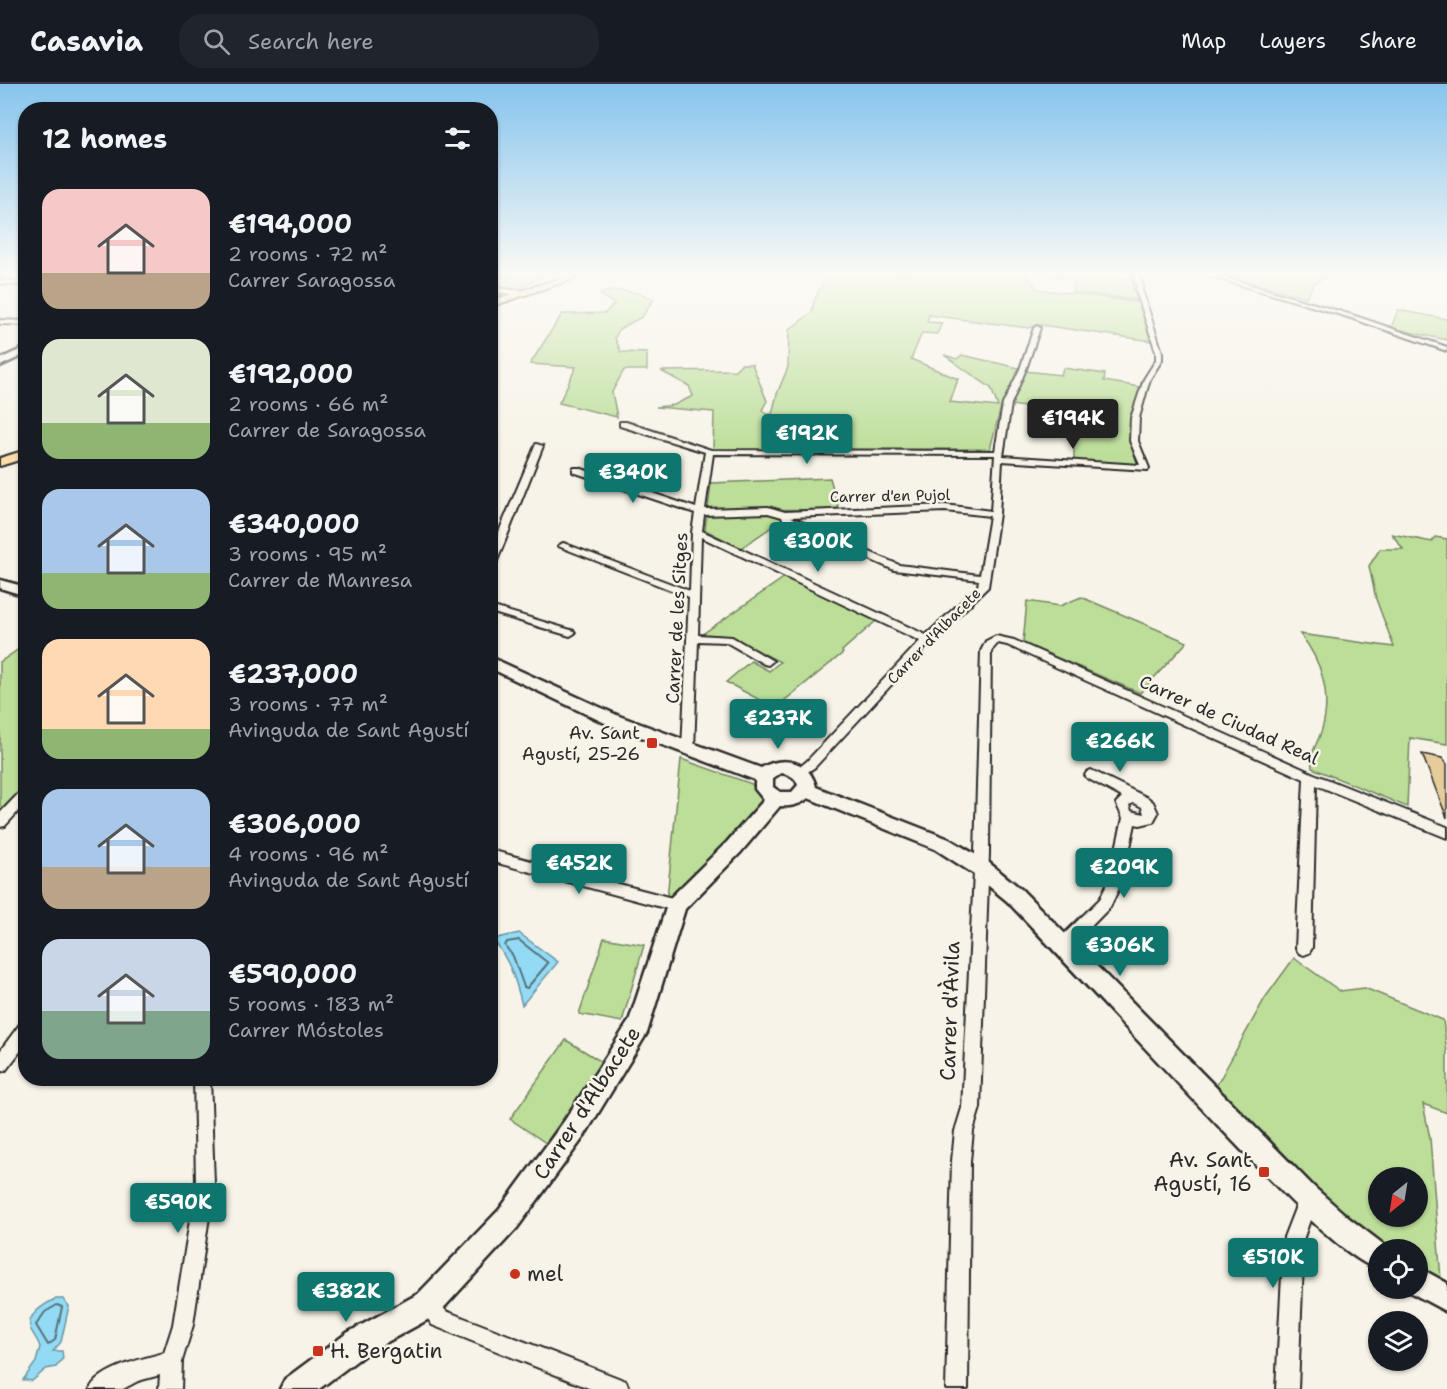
<!DOCTYPE html>
<meta charset="utf-8">
<style>
:root{--surface:#171b24;--page:#20242c;--text:#f1f3f6;--muted:#9ea1a6;--line:#363941;--accent:#0f766e}
body{margin:0;font-family:"Shantell Sans",sans-serif;background:var(--page);color:var(--text);height:100vh;display:flex;flex-direction:column;font-size:22px;white-space:nowrap}
*{box-sizing:border-box;margin:0}
p{font-size:20px;color:var(--muted)}
.icon{flex:none;width:33px;height:33px;fill:none;stroke:currentColor;stroke-width:2;stroke-linecap:round;stroke-linejoin:round}
.map{position:relative;flex:1;overflow:hidden}
.sheet{position:absolute;left:18px;top:18px;width:480px;height:984px;display:flex;flex-direction:column;background:var(--surface);border-radius:24px;box-shadow:0 2px 4px #0004}
.sheet>*{flex:none}
.needle{width:39px;rotate:210deg}
.fabs{position:absolute;left:1368px;top:1083px;display:grid;gap:12px}
.fabs a{display:grid;place-items:center;width:60px;height:60px;border-radius:50%;background:var(--surface);box-shadow:0 2px 4px #0004;font-size:30px}
.price{position:absolute;translate:-50% -51px;padding:0 14px;border-radius:6px;background:var(--accent);color:#fff;font-size:20px;line-height:39px;filter:drop-shadow(0 2px 3px #0008)}
.price::after{content:'';position:absolute;left:50%;top:36px;width:18px;height:14px;margin-left:-9px;background:inherit;clip-path:polygon(0 0,100% 0,50% 100%)}
.price.on{background:#222;color:#fff}
ul{padding:0;list-style:none}
li{display:flex;align-items:center;gap:18px;height:150px;padding:0 24px}
li span{display:grid;place-items:center;flex:none;width:168px;height:120px;border-radius:18px;color:#555}
li>.icon{margin-inline-start:auto}
span .icon{width:72px;height:72px;fill:#fffc;stroke-width:1}
li b{font-size:26px}
h2{display:flex;justify-content:space-between;align-items:center;height:72px;padding:0 24px;font-size:26px}
header{display:flex;align-items:center;gap:36px;box-sizing:border-box;height:84px;padding:0 30px;background:var(--surface);border-bottom:2px solid var(--line)}
header strong{font-size:28px}
nav{display:flex;gap:33px;margin-inline-start:auto;font-size:21px}
.search{width:420px;height:54px;background:var(--page);display:flex;align-items:center;gap:15px;box-sizing:border-box;padding:0 21px;border-radius:24px;color:var(--muted);font-size:22px}
.map>svg:first-child{display:block}
</style>
<header>
<strong>Casavia</strong>
<div class="search"><svg class="icon" aria-label="search" viewBox="0 0 24 24"><circle cx="10" cy="10" r="6"/><path d="M15 15l6 6"/></svg>Search here</div>
<nav><a>Map</a><a>Layers</a><a>Share</a></nav>
</header>
<div class="map">
<svg width="1447" height="1305" viewBox="0 0 1447 1305">
<rect width="100%" height="100%" fill="#f7f3e8"/>
<filter id="ink" filterUnits="userSpaceOnUse"><feTurbulence type="fractalNoise" baseFrequency=".0167" numOctaves="2"/><feDisplacementMap in="SourceGraphic" scale="12" xChannelSelector="R" yChannelSelector="G"/><feConvolveMatrix kernelMatrix="1 2 1 2 8 2 1 2 1" color-interpolation-filters="sRGB"/></filter>
<g filter="url(#ink)">
<g fill="#bcde98" stroke="#748462" stroke-width="1.5" fill-rule="evenodd">
<polygon points="491,189 549,189 516,206 495,205 508,194 491,193"/>
<polygon points="827,189 1027,190 1037,205 1138,218 1152,257 1041,241 1028,244 929,231 927,238 942,239 937,250 922,249 911,275 958,295 950,318 998,323 991,304 944,271 957,275 962,271 1019,284 1001,323 990,365 713,366 714,328 656,323 674,321 693,312 689,302 661,287 735,286 741,280 752,280 767,317 762,326 766,330 772,330 777,310 788,283 789,246 812,228 814,217"/>
<polygon points="1035,189 1095,189 1133,195 1133,207 1138,216 1072,208 1074,195"/>
<polygon points="1215,189 1333,189 1315,199 1306,213"/>
<polygon points="614,206 639,209 654,215 642,233 619,245 615,254 621,268 647,269 647,286 624,286 612,308 617,333 559,319 576,283 530,280 562,230 605,229 614,220 599,210"/>
<polygon points="1398,226 1447,235 1447,256 1391,244"/>
<path d="M1063,284L1105,290L1104,297L1140,303C1130,336 1128,348 1138,382L1074,378V331L1012,321L1010,316L1025,287L1061,291Z"/>
<path d="M830,394L839,425C795,427 752,424 708,425L711,399Z"/>
<polygon points="768,428 777,430 782,436 741,464 705,446 707,430"/>
<path d="M1392,450L1432,458L1435,453L1447,455V660L1410,654L1407,723L1312,684C1310,664 1317,663 1322,645C1332,611 1322,577 1300,550L1394,563L1376,515L1369,482L1380,465H1403Z"/>
<polygon points="785,493 876,537 842,567 843,569 775,624 726,598 751,577 769,587 780,578 729,552 701,551"/>
<polygon points="1081,513 1187,558 1140,609 1023,559 1027,517 1060,522"/>
<polygon points="25,561 25,704 0,731 0,578"/>
<polygon points="681,675 752,700 762,717 761,722 675,814 667,814"/>
<polygon points="604,854 644,861 622,938 579,930"/>
<path d="M1294,874L1340,907L1365,904L1443,936L1447,969V1029L1423,1020L1430,1054L1441,1196L1418,1182V1166L1391,1165L1358,1145L1214,1006L1265,914ZM1378,1094H1418V1132H1378Z"/>
<polygon points="566,956 602,978 546,1059 510,1035"/>
</g>
<g fill="#93dbf5" stroke="#6995a4" stroke-width="1.5">
<path d="M519,849L558,878L522,921C515,893 510,878 493,855Z"/>
<path d="M55,1215H63L69,1222L61,1258L53,1267H62L63,1274L56,1283L46,1285L32,1297L23,1296L36,1278L40,1263C38,1256 34,1252 31,1246C24,1232 45,1220 55,1215Z"/>
</g>
<g fill="none" stroke-linecap="round" stroke-linejoin="round">
<g stroke="#55717c" stroke-width="2">
<polygon points="519,856 548,879 527,904 524,903 513,872 505,862 507,858"/>
<polygon points="57,1221 62,1223 55,1256 48,1261 36,1241 45,1228"/>
</g>
</g>
<polygon fill="#e6cb9b" stroke="#2b2b2b" stroke-width="1.5" points="1422,670 1442,674 1447,680 1447,734"/>
<g fill="none" stroke-linecap="round" stroke-linejoin="round">
<defs>
<g id="minor">
<polygon points="0,189 4,189 0,192"/>
<path d="M1136,189H1142L1140,196L1143,201L1142,206L1162,268V276L1150,295L1139,334L1138,357L1149,384L1148,386L1002,377L999,430L988,503L931,558L815,683L800,693L796,691L794,688L807,677L920,557L701,453L698,551L732,553L773,577L768,581L764,580L726,558L698,557L694,666L688,670L684,669L682,666L689,513L558,462L563,459L566,460L690,507L692,448L695,429L573,388V384H579L696,424L705,368L620,342V338H626L711,366L995,367L1003,320L1020,285L1034,244L1037,242L1040,244L1026,285L1011,320L1003,372L1140,381L1130,357L1131,334L1144,295L1156,276V268L1136,206L1137,201L1134,196ZM713,370L995,371L991,427L945,421L785,428L768,423L705,425ZM945,427L990,432L980,491L899,481L791,433ZM768,429L782,433L785,438L894,486L979,496L978,502L926,551L702,447L704,431Z"/>
<polygon points="1200,189 1210,189 1352,231 1447,263 1447,267 1348,233"/>
<polygon points="0,196 26,197 26,201 0,200"/>
<polygon points="490,204 525,207 528,209 525,211 490,208"/>
<polygon points="0,236 26,237 26,241 0,240"/>
<polygon points="536,360 543,362 495,482 490,485 490,469"/>
<polygon points="490,522 574,547 575,549 570,552 490,528"/>
<polygon points="996,552 1014,556 1314,690 1447,743 1447,754 1316,701 1312,864 1309,869 1304,871 1299,869 1296,864 1304,695 1007,561 998,559 991,567 989,769 980,1024 973,1047 970,1077 968,1305 946,1305 952,1077 955,1047 962,1024 975,769 981,567 986,557"/>
<path d="M1091,686L1148,714L1153,718L1158,729L1153,738L1140,741L1135,740L1123,796L1110,823L1068,866L1063,868L1058,866L1056,861L1058,856L1100,815L1109,796L1123,734L1116,719L1122,713L1087,694L1085,691L1087,688ZM1134,719L1142,723L1144,730L1131,727L1129,721Z"/>
<polygon points="26,705 26,719 5,742 0,743 0,729 21,707"/>
<polygon points="490,766 676,815 681,817 683,821 681,825 676,827 490,777"/>
<polygon points="26,938 26,960 6,986 0,988 0,967 20,940"/>
<path d="M194,994H210L214,1099L193,1241L182,1277L181,1305H159L160,1291L138,1297L123,1305H90C98,1285 144,1274 164,1269L173,1241L196,1099Z"/>
<polygon points="1308,1107 1315,1109 1317,1116 1304,1153 1298,1305 1276,1305 1284,1153 1301,1109"/>
<polygon points="428,1210 435,1213 446,1227 626,1297 629,1305 591,1305 432,1241 418,1220 421,1213"/>
</g>
<g id="tertiary">
<polygon points="26,263 26,270 0,282 0,275"/>
<polygon points="0,496 26,503 26,512 0,504"/>
<path d="M490,573L619,632L761,684C783,671 810,677 816,703L949,755L988,778L1021,805L1314,1103L1349,1134L1387,1163L1389,1166H1378V1185C1342,1173 1280,1105 1251,1076C1169,991 1089,903 1007,817L974,790L935,765L808,714C801,721 789,723 780,722L741,768L685,825L647,949L583,1054L517,1144L438,1230L367,1269L319,1305H280L285,1295L347,1249L418,1210L499,1126L565,1036L629,937L669,815L727,758L764,716L755,705V696L607,640L490,584ZM781,689C789,690 796,693 798,701L792,708H780L773,703V694Z"/>
<polygon points="1418,1183 1447,1199 1447,1228 1408,1207 1407,1204 1418,1204"/>
</g>
<g id="primary">
<polygon points="576,189 590,189 490,223 490,217"/>
<polygon points="26,366 26,374 0,382 0,374"/>
</g>
</defs>
<use href="#minor" stroke="#2b2b2b" stroke-width="4"/>
<use href="#tertiary" stroke="#2b2b2b" stroke-width="5"/>
<use href="#primary" stroke="#2b2b2b" stroke-width="4"/>
<use href="#minor" fill="#f7f3e8" fill-rule="evenodd"/>
<use href="#tertiary" fill="#f7f3e8" fill-rule="evenodd"/>
<use href="#primary" fill="#faddab" fill-rule="evenodd"/>
</g>
</g>
<linearGradient id="sky" x2="0" y2="1"><stop stop-color="#86c4ed"/><stop offset="0.51" stop-color="#fbfaf5"/><stop offset="1" stop-color="#fbfaf5" stop-opacity="0"/></linearGradient>
<rect width="1447" height="372" fill="url(#sky)"/>
<g fill="#c8321e" stroke="#f7f3e8" stroke-width="2">
<rect x="646" y="653" width="12" height="12" rx="3"/>
<rect x="1258" y="1082" width="12" height="12" rx="3"/>
<circle cx="515" cy="1190" r="6"/>
<rect x="312" y="1261" width="12" height="12" rx="3"/>
</g>
<g text-anchor="middle" stroke-width="5" stroke-linejoin="round" paint-order="stroke">
<g font-size="15" fill="#2b2b2b" stroke="#f7f3e8">
<text transform="translate(890 412) rotate(-1)" y="5">Carrer d'en Pujol</text>
<text transform="translate(934 552) rotate(-46)" y="5">Carrer d'Albacete</text>
</g>
<g font-size="18" fill="#2b2b2b" stroke="#f7f3e8">
<text transform="translate(677 534) rotate(-87)" y="6">Carrer de les Sitges</text>
<text transform="translate(1229 636) rotate(24)" y="6">Carrer de Ciudad Real</text>
</g>
<g font-size="18" fill="#2b2b2b" stroke="#f7f3e8" text-anchor="end">
<text x="640" y="655">Av. Sant<tspan x="640" dy="21">Agustí, 25-26</tspan></text>
</g>
<g font-size="21" fill="#2b2b2b" stroke="#f7f3e8">
<text transform="translate(950 927) rotate(-88)" y="7">Carrer d'Àvila</text>
<text transform="translate(587 1019) rotate(-57)" y="7">Carrer d'Albacete</text>
</g>
<g font-size="21" fill="#2b2b2b" stroke="#f7f3e8" text-anchor="start">
<text x="1252" y="1083" text-anchor="end">Av. Sant<tspan x="1252" dy="24">Agustí, 16</tspan></text>
<text x="527" y="1197">mel</text>
<text x="330" y="1274">H. Bergatin</text>
</g>
</g>
</svg>
<div class="fabs">
<a><svg class="needle" viewBox="-14 -14 28 28"><path d="M0-13l5 13h-10z" fill="#e53935"/><path d="M0 13l5-13h-10z" fill="#9ea1a6"/></svg></a>
<a><svg class="icon" aria-label="locate" viewBox="0 0 24 24"><circle cx="12" cy="12" r="6"/><path d="M12 2v4M12 18v4M2 12h4M18 12h4"/></svg></a>
<a><svg class="icon" aria-label="layers" viewBox="0 0 24 24"><path d="M12 4l9 5-9 5-9-5zM3 14l9 5 9-5"/></svg></a>
</div>
<b class="price on" style="left:1073px;top:366px">€194K</b>
<b class="price" style="left:807px;top:381px">€192K</b>
<b class="price" style="left:633px;top:420px">€340K</b>
<b class="price" style="left:818px;top:489px">€300K</b>
<b class="price" style="left:778px;top:666px">€237K</b>
<b class="price" style="left:1120px;top:689px">€266K</b>
<b class="price" style="left:579px;top:811px">€452K</b>
<b class="price" style="left:1124px;top:815px">€209K</b>
<b class="price" style="left:1120px;top:893px">€306K</b>
<b class="price" style="left:178px;top:1150px">€590K</b>
<b class="price" style="left:1273px;top:1205px">€510K</b>
<b class="price" style="left:346px;top:1239px">€382K</b>
<section class="sheet">
<h2>12 homes<svg class="icon" aria-label="filters" viewBox="0 0 24 24"><path d="M4 7h16M4 17h16"/><circle cx="9" cy="7" r="2"/><circle cx="15" cy="17" r="2"/></svg></h2>
<ul>
<li><span style="background:linear-gradient(#f6c9c9 70%,#b9a48a 0)"><svg class="icon" aria-label="home" viewBox="0 0 24 24"><path d="M3 11l9-7 9 7M6 9v11h12V9"/></svg></span><div><b>€194,000</b><p>2 rooms · 72 m²</p><p>Carrer Saragossa</p></div></li>
<li><span style="background:linear-gradient(#dfe7d0 70%,#8fb573 0)"><svg class="icon" aria-label="home" viewBox="0 0 24 24"><path d="M3 11l9-7 9 7M6 9v11h12V9"/></svg></span><div><b>€192,000</b><p>2 rooms · 66 m²</p><p>Carrer de Saragossa</p></div></li>
<li><span style="background:linear-gradient(#a9c7e8 70%,#8fb573 0)"><svg class="icon" aria-label="home" viewBox="0 0 24 24"><path d="M3 11l9-7 9 7M6 9v11h12V9"/></svg></span><div><b>€340,000</b><p>3 rooms · 95 m²</p><p>Carrer de Manresa</p></div></li>
<li><span style="background:linear-gradient(#ffd9b3 75%,#8fb573 0)"><svg class="icon" aria-label="home" viewBox="0 0 24 24"><path d="M3 11l9-7 9 7M6 9v11h12V9"/></svg></span><div><b>€237,000</b><p>3 rooms · 77 m²</p><p>Avinguda de Sant Agustí</p></div></li>
<li><span style="background:linear-gradient(#a9c7e8 65%,#b9a48a 0)"><svg class="icon" aria-label="home" viewBox="0 0 24 24"><path d="M3 11l9-7 9 7M6 9v11h12V9"/></svg></span><div><b>€306,000</b><p>4 rooms · 96 m²</p><p>Avinguda de Sant Agustí</p></div></li>
<li><span style="background:linear-gradient(#c9d6e8 60%,#7fa58c 0)"><svg class="icon" aria-label="home" viewBox="0 0 24 24"><path d="M3 11l9-7 9 7M6 9v11h12V9"/></svg></span><div><b>€590,000</b><p>5 rooms · 183 m²</p><p>Carrer Móstoles</p></div></li>
</ul>
</section>
</div>
